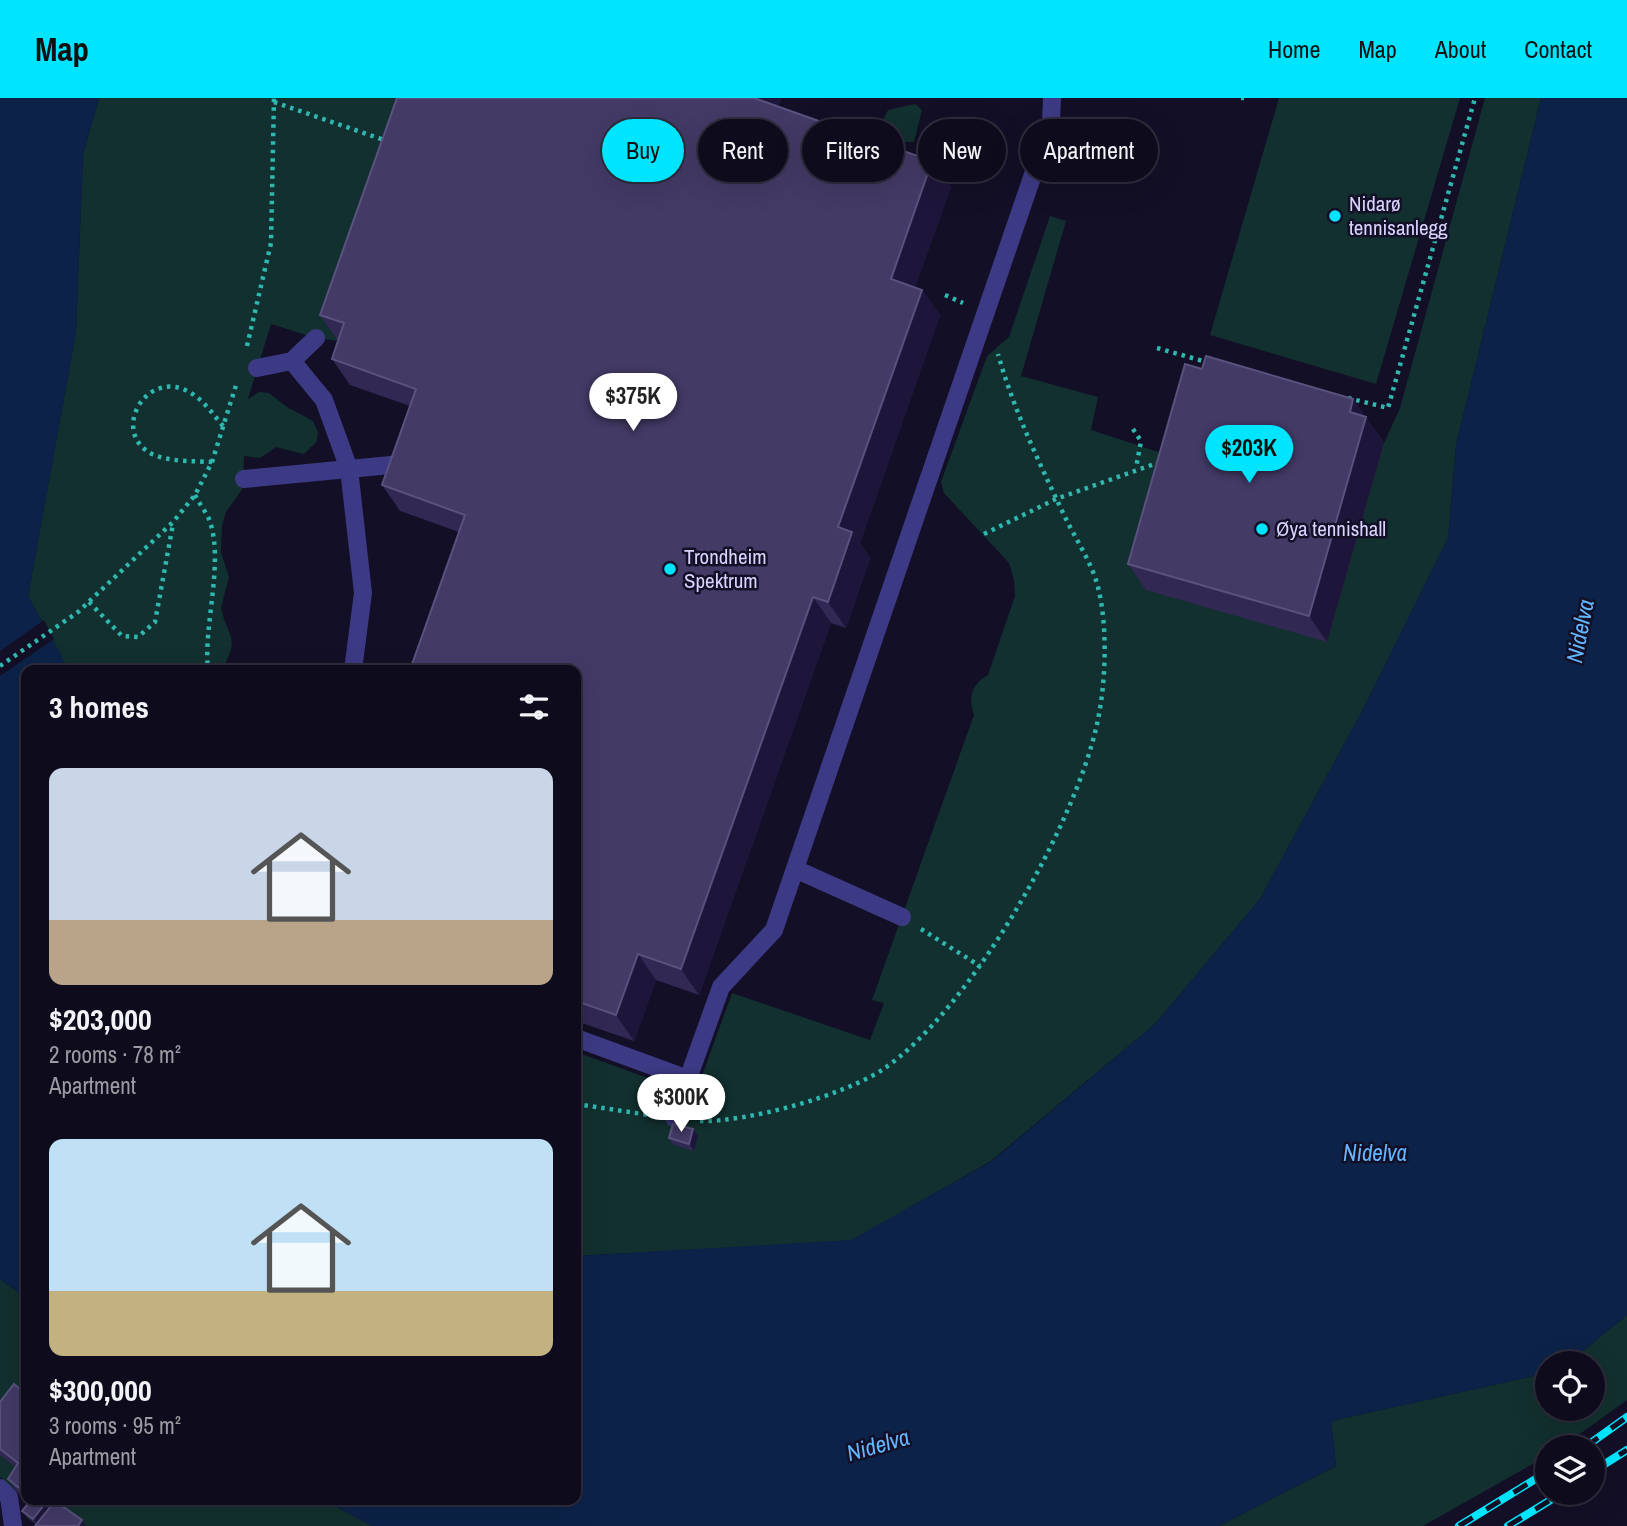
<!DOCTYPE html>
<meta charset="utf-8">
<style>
:root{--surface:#0e0b1c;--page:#1c1929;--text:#f1f3f6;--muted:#9b9ba3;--line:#2e2b3b;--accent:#00e5ff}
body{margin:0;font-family:"Archivo Narrow",sans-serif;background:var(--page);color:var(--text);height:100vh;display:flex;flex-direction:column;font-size:26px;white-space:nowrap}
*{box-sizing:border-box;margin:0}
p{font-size:23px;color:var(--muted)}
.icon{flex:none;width:38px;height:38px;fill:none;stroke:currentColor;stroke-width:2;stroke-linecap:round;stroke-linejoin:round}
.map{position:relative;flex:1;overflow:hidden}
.panel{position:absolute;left:21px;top:567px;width:560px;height:840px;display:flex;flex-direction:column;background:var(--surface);border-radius:14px;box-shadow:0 7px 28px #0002,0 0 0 2px var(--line)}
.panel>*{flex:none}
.guide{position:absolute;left:602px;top:21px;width:665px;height:63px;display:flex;gap:14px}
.fabs{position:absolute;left:1535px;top:1253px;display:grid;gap:14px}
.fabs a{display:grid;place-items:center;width:70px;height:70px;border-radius:50%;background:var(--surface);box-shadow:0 7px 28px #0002,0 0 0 2px var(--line);font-size:35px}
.price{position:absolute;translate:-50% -60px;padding:0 16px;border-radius:24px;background:#fff;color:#222;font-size:23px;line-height:46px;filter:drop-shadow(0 2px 4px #0008)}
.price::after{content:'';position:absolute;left:50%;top:42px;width:21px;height:16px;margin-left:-10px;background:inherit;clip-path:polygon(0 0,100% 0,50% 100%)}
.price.selected{background:var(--accent);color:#111}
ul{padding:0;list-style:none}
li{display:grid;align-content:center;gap:14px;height:371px;padding:0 28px}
li span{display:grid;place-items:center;height:217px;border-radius:14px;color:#555}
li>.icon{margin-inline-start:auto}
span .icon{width:126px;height:126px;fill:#fffc;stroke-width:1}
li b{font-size:30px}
h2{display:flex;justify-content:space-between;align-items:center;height:84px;padding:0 28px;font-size:30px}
.chip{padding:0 24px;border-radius:32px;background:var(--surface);box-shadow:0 7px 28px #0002,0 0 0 2px var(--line);font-size:24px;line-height:63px}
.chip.selected{background:var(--accent);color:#111}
header{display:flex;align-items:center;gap:42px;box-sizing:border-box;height:98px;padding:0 35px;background:var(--accent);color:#111}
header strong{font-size:33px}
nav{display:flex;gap:38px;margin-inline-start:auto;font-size:24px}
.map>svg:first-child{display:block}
</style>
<header>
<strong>Map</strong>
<nav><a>Home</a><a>Map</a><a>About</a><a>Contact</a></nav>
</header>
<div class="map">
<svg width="1627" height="1428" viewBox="0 0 1627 1428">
<rect width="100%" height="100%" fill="#130f26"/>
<g fill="#12302f">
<path d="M99,0H424L338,243L316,240L271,226L248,301L259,294L269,295L287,309L313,323L318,334L317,343L304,356L276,349L260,360L244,358L243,390L226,414L222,427L221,454L229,479L221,510C229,543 240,537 222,572H69L28,498L76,234L83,56Z"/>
<polygon points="1279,0 1460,0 1376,286 1210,237"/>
<path d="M1485,0H1541L1456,347L1448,440L1361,615L1260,801L1155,926L991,1063L851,1143L576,1158V954L695,997L732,895L870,942L884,905L872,902L974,617C968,599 971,587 988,577L1015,498L1014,482L1009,465L944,395L941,384L987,258L1009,239L1050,118L1066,123L1021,278L1098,299L1091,332L1183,362L1384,345L1400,310Z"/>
<polygon points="915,6 922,12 914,44 903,44 883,22 888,12"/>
<polygon points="0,1181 26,1200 26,1402 0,1379"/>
<polygon points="1627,1217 1627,1302 1562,1349 1547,1349 1547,1358 1423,1428 1219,1428 1336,1368 1331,1323 1547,1275 1547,1311 1592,1311 1592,1265 1568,1265"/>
<polygon points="27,1402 324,1402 372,1428 38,1428 27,1420 33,1407"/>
</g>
<g fill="#0c2248">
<polygon points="0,0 99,0 83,56 76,234 28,498 69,572 26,572 26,1200 0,1181"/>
<polygon points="1541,0 1627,0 1627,1217 1568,1265 1547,1265 1547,1275 1331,1323 1336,1368 1219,1428 372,1428 324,1402 576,1402 576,1158 851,1142 992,1063 1155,926 1260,801 1361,615 1448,440 1456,347"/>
</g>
<polygon fill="#130f26" points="44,522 54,541 0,578 0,553"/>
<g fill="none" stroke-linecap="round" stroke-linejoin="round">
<g stroke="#2fb8b0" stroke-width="4.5" stroke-dasharray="3.5 5" stroke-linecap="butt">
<polyline points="1241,0 1244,0"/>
<polyline points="274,4 387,43"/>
<polyline points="945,197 963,205"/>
<polyline points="247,248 271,145 274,0"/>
<polyline points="1157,250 1210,265"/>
<polyline points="1348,300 1388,310 1475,0"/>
<polyline points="1133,331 1141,343 1136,370"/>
<path d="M212,364C194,363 169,364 152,356C112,336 142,276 183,291C201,298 212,315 223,328"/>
<path d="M195,397C199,405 205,413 209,421C225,463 203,527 208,572"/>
<polyline points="984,436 1056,401 1160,364"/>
<polyline points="89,504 122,538 138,539 155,524 173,426"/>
<polyline points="0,568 78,514 173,424 195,397 212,364 237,284"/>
<polyline points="921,831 980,868"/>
<polyline points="576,1006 649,1017"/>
<path d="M700,1023C748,1024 842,998 882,972C969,914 1075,728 1097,626C1106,586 1108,529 1098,489C1092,465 1075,440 1064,417C1039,364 1014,313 998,256"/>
</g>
<g stroke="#3d3a85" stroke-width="18">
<polyline points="292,263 324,302 349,371 363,495 353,572"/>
<polyline points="257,270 292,263 316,240"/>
<polyline points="244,381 412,365"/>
<polyline points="795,771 902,819"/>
<polyline points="576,940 688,981"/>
<polyline points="674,1020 721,889 774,832 1051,24 1052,0"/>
<polyline points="0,1390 9,1399 13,1428"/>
</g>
<defs>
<g id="rail">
<polyline points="1585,1349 1627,1319"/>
<polyline points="1592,1374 1627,1352"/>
<polyline points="1459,1428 1547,1374"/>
<polyline points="1508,1428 1562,1395"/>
</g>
</defs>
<use href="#rail" stroke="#00e5ff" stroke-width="8"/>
<use href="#rail" stroke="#130f26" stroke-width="5" stroke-dasharray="16" stroke-linecap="butt"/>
</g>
<g fill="#312854">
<polygon points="397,0 781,0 778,9 932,63 951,89 915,189 922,192 940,217 860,445 870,460 846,530 831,525 699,897 656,882 634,943 576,923 576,572 459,434 400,413 382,387 410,308 350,287 332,261 338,243 320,217"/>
<polygon points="1202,271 1353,301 1384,345 1327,544 1146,492 1128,466"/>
<polygon points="693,1031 698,1038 694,1053 674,1047 669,1040"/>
<polygon points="26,1296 26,1402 17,1394 8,1381 15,1369 0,1357 0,1304"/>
<polygon points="27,1402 51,1402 36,1426 27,1419 22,1413 29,1404"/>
</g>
<g fill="#1d163a">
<polygon points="754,0 781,0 772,26"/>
<polygon points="932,63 951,89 909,206 891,181"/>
<polygon points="922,192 940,217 860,445 870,460 846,530 828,504 838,429"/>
<polygon points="1353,301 1384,345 1327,544 1309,518"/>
<polygon points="813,499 831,525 699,897 681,871"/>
<polygon points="638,856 656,882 634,943 616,917"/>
<polygon points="693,1031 698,1038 694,1053 689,1046"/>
<polygon points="48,1402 51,1402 54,1406 38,1428 33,1421"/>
<polygon points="82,1422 86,1428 78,1428"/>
</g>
<g fill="#433a66" stroke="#5a527e" stroke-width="2">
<polygon points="397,0 754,0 932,63 891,181 922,192 838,429 852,434 828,504 813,499 681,871 638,856 616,917 576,903 576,572 410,572 465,417 382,387 416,291 332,261 344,225 320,217"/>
<polygon points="1206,258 1353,301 1350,314 1366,319 1309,518 1128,466 1185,266 1202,271"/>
<polygon points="673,1026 693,1031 689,1046 669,1040"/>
<polygon points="14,1286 26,1296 26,1391 24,1394 8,1381 18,1365 0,1351 0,1304"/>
<polygon points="31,1402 48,1402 33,1421 22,1413"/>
<polygon points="55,1403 82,1422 78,1428 35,1428"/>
</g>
<g fill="#00e5ff" stroke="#130f26" stroke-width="2.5">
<circle cx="1335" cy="118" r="7"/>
<circle cx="1262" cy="431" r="7"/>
<circle cx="670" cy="471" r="7"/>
</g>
<g text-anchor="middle" stroke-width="5" stroke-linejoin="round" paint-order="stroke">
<g font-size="21" fill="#d9d4ff" stroke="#130f26" text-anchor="start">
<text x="1349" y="113">Nidarø<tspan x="1349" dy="24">tennisanlegg</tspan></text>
<text x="1276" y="438">Øya tennishall</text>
<text x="684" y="466">Trondheim<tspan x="684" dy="24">Spektrum</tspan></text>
</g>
<g font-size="23" font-style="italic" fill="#62b6ff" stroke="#130f26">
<text transform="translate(1580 533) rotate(-79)" y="8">Nidelva</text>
<text x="1375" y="1063">Nidelva</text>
<text transform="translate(878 1347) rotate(-16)" y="8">Nidelva</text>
</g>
</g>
</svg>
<div class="fabs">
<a><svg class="icon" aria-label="locate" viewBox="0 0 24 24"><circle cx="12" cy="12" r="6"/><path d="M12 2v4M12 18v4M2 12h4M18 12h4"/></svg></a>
<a><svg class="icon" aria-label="layers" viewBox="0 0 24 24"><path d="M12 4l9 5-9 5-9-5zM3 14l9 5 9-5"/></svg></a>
</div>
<b class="price" style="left:633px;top:335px">$375K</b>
<b class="price selected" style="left:1249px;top:387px">$203K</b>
<b class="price" style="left:681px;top:1036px">$300K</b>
<div class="guide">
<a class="chip selected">Buy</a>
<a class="chip">Rent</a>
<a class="chip">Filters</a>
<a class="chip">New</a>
<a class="chip">Apartment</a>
</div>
<section class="panel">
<h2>3 homes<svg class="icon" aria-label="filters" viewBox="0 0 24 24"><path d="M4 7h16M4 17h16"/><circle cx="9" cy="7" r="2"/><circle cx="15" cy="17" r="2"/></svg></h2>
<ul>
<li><span style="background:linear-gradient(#c9d6e8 70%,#b9a48a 0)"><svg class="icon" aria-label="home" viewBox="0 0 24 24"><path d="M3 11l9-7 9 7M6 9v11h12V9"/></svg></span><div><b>$203,000</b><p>2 rooms · 78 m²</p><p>Apartment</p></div></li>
<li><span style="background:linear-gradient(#bfe0f5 70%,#c2b280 0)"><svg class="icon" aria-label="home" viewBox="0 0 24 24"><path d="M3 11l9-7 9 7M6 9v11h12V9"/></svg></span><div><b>$300,000</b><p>3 rooms · 95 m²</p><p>Apartment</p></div></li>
</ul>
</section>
</div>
